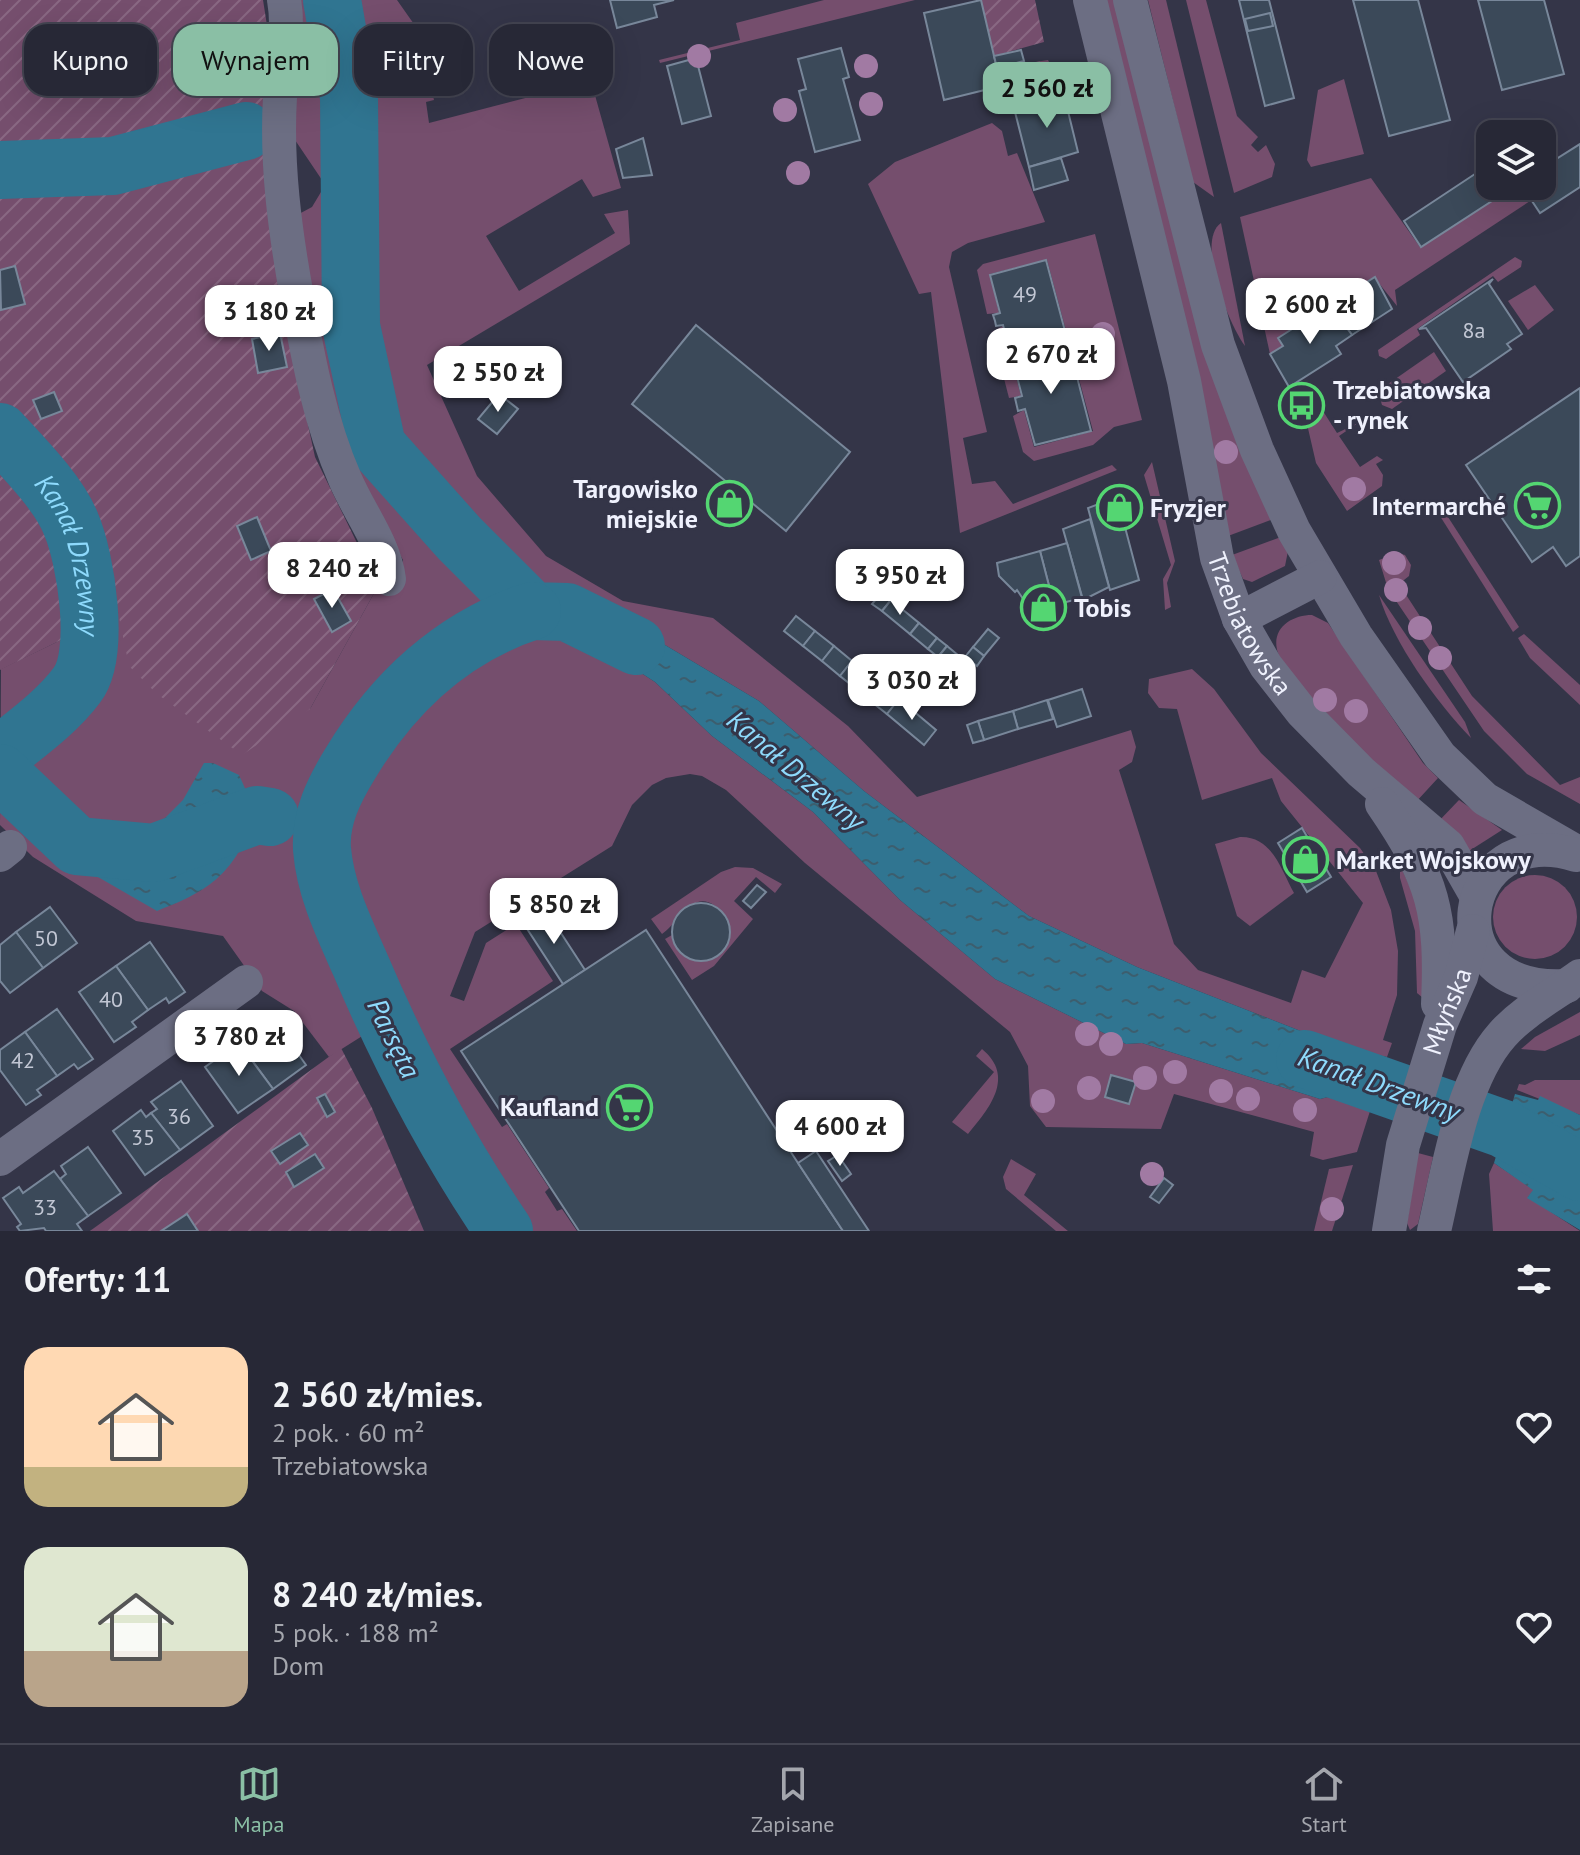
<!DOCTYPE html>
<html lang="pl">
<meta charset="utf-8">
<style>
:root{--surface:#272836;--page:#333442;--text:#f1f3f6;--muted:#a4a6ad;--line:#434451;--accent:#8abfa5}
body{margin:0;font-family:"PT Sans",sans-serif;background:var(--page);color:var(--text);height:100vh;display:flex;flex-direction:column;font-size:30px;white-space:nowrap}
*{box-sizing:border-box;margin:0}
p{font-size:26px;color:var(--muted)}
.icon{flex:none;width:44px;height:44px;fill:none;stroke:currentColor;stroke-width:2;stroke-linecap:round;stroke-linejoin:round}
.map{position:relative;height:1231px;overflow:hidden}
.panel{display:flex;flex-direction:column;background:var(--surface);flex:1}
.panel>*{flex:none}
.banner{position:absolute;left:24px;top:24px;width:800px;height:72px;display:flex;gap:16px}
.controls{position:absolute;left:1476px;top:120px;display:grid;gap:16px}
.controls a{display:grid;place-items:center;width:80px;height:80px;border-radius:16px;background:var(--surface);box-shadow:0 8px 32px #0002,0 0 0 2px var(--line);font-size:40px}
.price{position:absolute;translate:-50% -68px;padding:0 18px;border-radius:16px;background:#fff;color:#222;font-size:26px;line-height:52px;filter:drop-shadow(0 2px 4px #0008)}
.price::after{content:'';position:absolute;left:50%;top:48px;width:24px;height:18px;margin-left:-12px;background:inherit;clip-path:polygon(0 0,100% 0,50% 100%)}
.price.current{background:var(--accent);color:#111}
ul{padding:0;list-style:none}
li{display:flex;align-items:center;gap:24px;height:200px;padding:0 24px}
li span{display:grid;place-items:center;flex:none;width:224px;height:160px;border-radius:24px;color:#555}
li>.icon{margin-inline-start:auto}
span .icon{width:96px;height:96px;fill:#fffc;stroke-width:1}
li b{font-size:34px}
h2{display:flex;justify-content:space-between;align-items:center;height:96px;padding:0 24px;font-size:34px}
.tag{padding:0 28px;border-radius:24px;background:var(--surface);box-shadow:0 8px 32px #0002,0 0 0 2px var(--line);font-size:28px;line-height:72px}
.tag.current{background:var(--accent);color:#111}
.menu{display:flex;justify-content:space-around;align-items:center;height:112px;border-top:2px solid var(--line);background:var(--surface);font-size:22px;color:var(--muted)}
.menu a{display:grid;justify-items:center;gap:4px}
.menu .current{color:var(--accent)}
.map>svg:first-child{display:block}
</style>
<div class="map">
<svg width="1580" height="1231" viewBox="0 0 1580 1231">
<defs>
<pattern id="garden-furrows" width="10" height="10" patternUnits="userSpaceOnUse" patternTransform="scale(2)"><rect width="10" height="10" fill="#754e6d"/><path d="M-1 1l2-2M0 10L10 0M9 11l2-2" fill="none" stroke="#896883"/></pattern>
<pattern id="water-ripples" width="26" height="14" patternUnits="userSpaceOnUse" patternTransform="scale(2)"><rect width="26" height="14" fill="#307591"/><path d="M2 4q2-2 4 0t4 0M15 11q2-2 4 0t4 0" fill="none" stroke="#3c5e6e"/></pattern>
</defs>
<rect width="100%" height="100%" fill="#343548"/>
<g fill="#754e6d">
<polygon points="298,0 397,0 416,27 434,100 426,102 429,123 591,81 621,188 593,197 582,179 486,236 519,291 615,233 604,214 628,210 630,244 427,365 477,476 546,556 623,601 713,618 848,726 917,797 1131,730 1136,747 1132,762 1119,770 1174,944 1198,970 1291,1003 1302,970 1325,978 1363,903 1281,801 1272,778 1202,800 1177,709 1159,708 1148,693 1149,679 1192,669 1214,689 1261,753 1360,848 1376,871 1391,910 1398,951 1397,995 1383,1040 1392,1043 1387,1057 1339,1046 1137,967 1029,916 864,791 759,701 655,639 572,598 544,591 495,613 406,670 364,713 320,797 310,839 319,933 367,1033 329,1057 294,1011 262,991 223,936 136,921 33,857 0,825 1,669 119,612 310,709 378,586 394,590 403,560 354,474 331,419 297,215 312,207 321,192 322,180 293,137 291,98 306,36"/>
<polygon points="824,0 915,0 660,63 659,60 740,40 736,23"/>
<polygon points="1105,0 1116,0 1273,519 1228,536"/>
<polygon points="1148,0 1166,0 1214,197 1193,182"/>
<polygon points="1186,0 1206,0 1237,116 1258,137 1251,145 1258,152 1266,145 1275,164 1272,177 1234,193"/>
<polygon points="1344,79 1364,154 1311,167 1307,160 1318,90"/>
<polygon points="992,123 1002,131 1008,156 1017,153 1045,222 968,243 952,252 949,267 987,432 963,438 972,484 995,481 1013,504 1112,465 1117,470 960,533 931,292 919,294 868,184 895,162"/>
<polygon points="1371,178 1420,247 1515,186 1522,186 1530,201 1395,290 1397,306 1374,277 1278,338 1283,346 1270,354 1240,217"/>
<path d="M1221,223L1245,346C1229,325 1195,241 1221,223Z"/>
<polygon points="1095,234 1142,420 1114,427 1093,445 1034,461 1023,452 1013,416 1024,410 1034,447 1093,431 1047,260 990,274 999,313 987,314 977,270 983,264"/>
<polygon points="1515,257 1522,261 1521,267 1498,282 1493,276 1417,329 1420,335 1386,359 1379,356 1378,350"/>
<polygon points="1535,285 1554,310 1528,330 1508,301"/>
<polygon points="1003,326 1021,396 1009,398 992,332"/>
<polygon points="1434,352 1446,371 1392,409 1382,405 1378,391"/>
<polygon points="1305,383 1337,433 1358,423 1339,436 1360,467 1377,456 1383,460 1376,464 1383,475 1382,486 1347,511 1316,463 1307,424 1314,422 1303,392 1296,395 1294,391"/>
<polygon points="1152,462 1175,561 1167,583 1171,607 1165,610 1163,579 1171,565 1144,475"/>
<polygon points="1440,516 1448,517 1519,627 1513,632"/>
<polygon points="1281,537 1288,551 1285,566 1252,582 1243,579 1232,555"/>
<polygon points="1397,553 1405,555 1411,565 1409,576 1399,584 1472,696 1560,785 1580,777 1580,804 1527,774 1484,731 1388,589 1379,560"/>
<path d="M1379,595L1465,722L1471,738C1436,702 1393,642 1379,595Z"/>
<path d="M1312,615L1328,623L1423,763L1438,778L1415,803C1385,773 1289,687 1278,653C1270,629 1291,615 1312,615Z"/>
<polygon points="565,632 604,649 655,682 712,736 813,812 900,900 995,979 1126,1044 1142,1043 1320,1099 1328,1097 1370,1111 1357,1152 1323,1160 1310,1156 1314,1132 1174,1094 1161,1129 1046,1127 1030,1106 1028,1066 1010,1032 805,863 726,790 702,776 690,774 666,778 652,785 632,805 612,846 475,932 450,996 464,1001 486,943 516,924 553,981 450,1049 502,1127 507,1124 549,1188 545,1192 557,1211 562,1209 577,1231 532,1231 454,1110 404,1011 373,930 340,873 333,837 346,794 399,716 482,649"/>
<polygon points="1524,634 1580,685 1580,705 1530,658 1518,638"/>
<polygon points="1459,800 1502,830 1466,853 1437,823"/>
<path d="M1240,837C1272,836 1281,869 1294,893L1250,926L1237,916L1215,844Z"/>
<polygon points="1400,865 1423,915 1423,998 1417,993 1415,931 1400,878"/>
<path d="M735,867L753,868L782,884L775,893L756,877L734,901L753,919L714,966L692,980L665,939L672,935C683,977 741,959 726,918C697,877 680,923 662,934L651,919L721,872Z"/>
<circle cx="1535" cy="917" r="42"/>
<polygon points="1580,1012 1580,1035 1545,1051 1521,1049 1535,1037"/>
<path d="M982,1049C1016,1077 989,1109 968,1134L952,1122L994,1072L976,1056Z"/>
<polygon points="1535,1080 1580,1080 1580,1115 1517,1090 1519,1084 1525,1085"/>
<polygon points="1418,1153 1433,1157 1418,1224 1410,1230 1407,1223"/>
<polygon points="1011,1159 1036,1174 1024,1195 1068,1231 1056,1231 1006,1189 1003,1177"/>
<polygon points="1494,1163 1534,1190 1528,1197 1580,1231 1493,1231 1489,1174"/>
<polygon points="1353,1165 1332,1231 1314,1231 1329,1169"/>
</g>
<g fill="url(#garden-furrows)">
<polygon points="0,0 263,0 274,70 283,310 315,457 378,586 310,709 242,755 157,694 129,666 118,612 0,670"/>
<polygon points="981,0 1035,0 1044,42 994,56"/>
<polygon points="1048,60 1051,66 1048,73 1002,88 997,68"/>
<polygon points="341,1048 372,1108 424,1231 90,1231"/>
</g>
<g fill="url(#water-ripples)">
<polygon points="572,598 655,639 759,701 864,791 1029,916 1137,967 1339,1046 1387,1057 1370,1111 1328,1097 1320,1099 1142,1043 1126,1044 995,979 900,900 813,812 712,736 655,682 604,649 565,632"/>
<path d="M204,763H213L239,775L257,815C233,872 215,889 157,911L72,862L84,835L150,833L183,800Z"/>
<polygon points="1515,1094 1538,1100 1540,1096 1580,1115 1580,1230 1527,1198 1533,1190 1494,1163"/>
</g>
<g fill="none" stroke-linecap="round" stroke-linejoin="round">
<g stroke="#307591" stroke-width="58">
<polyline points="332,0 349,97 351,326 377,446 459,538 532,611 567,612 636,646"/>
<polyline points="0,170 113,166 246,131"/>
<path id="s1" d="M0,432C22,456 59,493 71,524C86,559 101,654 77,685C57,712 26,734 0,755"/>
<polyline points="0,773 77,846 154,853 257,815 270,817"/>
<polyline points="1305,1059 1504,1129 1580,1172"/>
<path d="M504,1231C446,1146 400,1058 360,964C344,928 325,889 322,849C320,818 334,790 350,764C392,694 452,637 532,611"/>
</g>
</g>
<g fill="#3b4959" stroke="#78879a" stroke-width="2">
<polygon points="610,0 674,0 654,5 657,17 617,28"/>
<polygon points="981,0 1001,86 944,100 924,13"/>
<polygon points="1239,0 1269,0 1294,98 1265,106"/>
<polygon points="1353,0 1418,0 1450,120 1389,136"/>
<polygon points="1478,0 1544,0 1564,74 1502,90"/>
<polygon points="1270,13 1273,26 1248,31 1245,19"/>
<polygon points="588,45 592,59 569,66 565,51"/>
<polygon points="841,48 849,77 843,79 860,140 815,152 799,91 806,89 798,59"/>
<polygon points="1021,50 1024,61 997,68 994,56"/>
<polygon points="696,58 711,116 682,124 667,66"/>
<polygon points="584,63 588,76 565,83 561,70"/>
<polygon points="1063,91 1078,152 1029,167 1015,112"/>
<polygon points="643,138 652,175 623,178 616,149"/>
<polygon points="1580,144 1580,187 1540,213 1522,186 1542,186 1542,168"/>
<polygon points="1061,158 1068,180 1034,190 1029,167"/>
<polygon points="1490,164 1490,186 1515,186 1421,247 1404,221"/>
<polygon points="1046,260 1069,346 1013,361 1003,325 996,326 995,321 993,315 1000,313 990,275"/>
<polygon points="15,266 25,304 1,310 0,270"/>
<polygon points="1375,277 1392,309 1352,335 1330,305"/>
<polygon points="1493,279 1489,284 1522,334 1507,344 1511,349 1463,382 1426,328 1419,329"/>
<polygon points="1330,305 1352,335 1336,346 1341,354 1289,387 1270,354 1283,346 1278,338"/>
<polygon points="696,325 850,452 786,531 632,404"/>
<polygon points="280,333 287,367 258,373 252,339"/>
<polygon points="1069,346 1091,431 1035,445 1025,409 1018,411 1015,398 1022,396 1013,361"/>
<polygon points="1580,388 1580,556 1566,566 1553,547 1532,562 1466,465"/>
<polygon points="54,392 62,411 41,419 33,400"/>
<polygon points="499,394 518,409 497,434 478,419"/>
<polygon points="1117,497 1139,580 1110,590 1088,508"/>
<polygon points="257,517 271,551 251,560 237,526"/>
<polygon points="1090,519 1109,587 1083,600 1063,529"/>
<polygon points="1067,543 1082,598 1054,605 1040,551"/>
<polygon points="1040,551 1054,605 1032,612 1017,590 1015,592 999,576 997,563"/>
<polygon points="333,589 351,621 332,632 314,599"/>
<polygon points="882,592 891,600 882,611 872,604"/>
<polygon points="891,600 919,623 910,634 882,611"/>
<polygon points="796,616 815,631 803,646 784,631"/>
<polygon points="919,623 937,638 928,649 910,634"/>
<polygon points="988,629 999,638 984,656 973,647"/>
<polygon points="815,631 834,646 822,661 803,646"/>
<polygon points="937,638 947,646 938,657 928,649"/>
<polygon points="834,646 852,661 840,676 822,661"/>
<polygon points="947,646 965,661 956,672 938,657"/>
<polygon points="973,647 984,656 977,666 965,657"/>
<polygon points="852,661 871,677 859,691 840,676"/>
<polygon points="871,677 880,684 868,699 859,691"/>
<polygon points="880,684 899,699 887,714 868,699"/>
<polygon points="1082,689 1091,716 1057,727 1048,700"/>
<polygon points="899,699 936,730 924,745 887,714"/>
<polygon points="1047,700 1053,719 1018,729 1013,711"/>
<polygon points="1013,711 1018,729 984,740 978,721"/>
<polygon points="978,721 984,740 973,743 967,725"/>
<polygon points="1302,828 1331,877 1307,892 1278,843"/>
<polygon points="757,885 766,892 751,908 743,901"/>
<circle cx="701" cy="932" r="29"/>
<polygon points="50,907 77,943 43,968 16,932"/>
<polygon points="544,907 585,970 563,984 522,921"/>
<polygon points="646,930 798,1163 843,1231 579,1231 461,1051"/>
<polygon points="16,932 43,968 10,993 0,981 0,945"/>
<polygon points="150,942 185,992 169,1003 166,998 148,1010 116,966"/>
<polygon points="116,966 148,1010 132,1022 136,1027 114,1042 79,992"/>
<polygon points="57,1009 93,1059 78,1069 74,1064 57,1076 25,1032"/>
<polygon points="274,1020 306,1065 273,1089 239,1043"/>
<polygon points="25,1032 57,1076 37,1090 41,1095 26,1105 0,1070 0,1050"/>
<polygon points="239,1043 273,1089 238,1113 205,1067"/>
<polygon points="1111,1075 1136,1082 1129,1104 1105,1097"/>
<polygon points="181,1081 213,1126 180,1150 151,1113 157,1109 151,1102"/>
<polygon points="325,1094 335,1112 327,1117 317,1098"/>
<polygon points="141,1110 146,1117 151,1113 180,1150 145,1175 113,1131"/>
<polygon points="300,1133 308,1145 280,1164 271,1151"/>
<polygon points="88,1147 121,1193 88,1216 60,1179 66,1174 61,1166"/>
<polygon points="816,1151 869,1231 843,1231 798,1163"/>
<polygon points="315,1154 324,1168 294,1187 286,1172"/>
<polygon points="838,1155 851,1174 842,1181 828,1161"/>
<polygon points="54,1171 88,1216 77,1224 82,1231 46,1231 44,1228 20,1231 17,1227 21,1224 3,1198 19,1187 23,1193"/>
<polygon points="1164,1178 1173,1185 1159,1203 1150,1197"/>
<polygon points="187,1214 198,1231 161,1231"/>
</g>
<g fill="none" stroke-linecap="round" stroke-linejoin="round">
<g stroke="#6c6e83" stroke-width="34">
<path d="M284,0C290,33 281,64 280,97C276,164 285,231 297,297C308,358 320,422 345,479C359,512 384,543 389,579"/>
<path id="s2" d="M1090,0L1184,381L1217,558L1239,619L1266,666L1302,712L1361,772L1448,846L1476,895"/>
<polyline points="1130,0 1218,345 1257,450 1294,531 1356,636 1440,756 1485,799 1580,854"/>
<polyline points="1239,619 1320,577"/>
<path d="M1382,804C1434,880 1442,913 1438,1004"/>
<polyline points="0,855 10,847"/>
<path d="M1567,986C1428,995 1457,818 1576,855"/>
<polyline points="0,1159 246,982"/>
<path id="s3" d="M1389,1231L1403,1145L1440,1025L1461,977L1473,931"/>
<path d="M1434,1231C1448,1172 1461,1081 1502,1035C1523,1011 1554,995 1580,976"/>
</g>
</g>
<g fill="#a17aa3">
<circle cx="699" cy="56" r="12"/>
<circle cx="866" cy="66" r="12"/>
<circle cx="871" cy="104" r="12"/>
<circle cx="785" cy="110" r="12"/>
<circle cx="798" cy="173" r="12"/>
<circle cx="1103" cy="334" r="12"/>
<circle cx="1226" cy="452" r="12"/>
<circle cx="1354" cy="489" r="12"/>
<circle cx="1394" cy="563" r="12"/>
<circle cx="1396" cy="590" r="12"/>
<circle cx="1420" cy="628" r="12"/>
<circle cx="1440" cy="658" r="12"/>
<circle cx="1325" cy="700" r="12"/>
<circle cx="1356" cy="711" r="12"/>
<circle cx="1087" cy="1034" r="12"/>
<circle cx="1111" cy="1044" r="12"/>
<circle cx="1175" cy="1072" r="12"/>
<circle cx="1145" cy="1078" r="12"/>
<circle cx="1089" cy="1088" r="12"/>
<circle cx="1221" cy="1091" r="12"/>
<circle cx="1248" cy="1099" r="12"/>
<circle cx="1043" cy="1101" r="12"/>
<circle cx="1305" cy="1110" r="12"/>
<circle cx="1152" cy="1174" r="12"/>
<circle cx="1332" cy="1209" r="12"/>
</g>
<defs>
<symbol id="bus-ring" viewBox="-11 -11 22 22"><circle r="9.5" fill="#343548" stroke="#54d672" stroke-width="1.5"/><path d="M-5-6H5V4H4V6H2V4H-2V6H-4V4H-5ZM-3.5-4V0h7V-4ZM-3.5 1.2v1.5H-2V1.2ZM2 1.2v1.5H3.5V1.2Z" fill="#54d672"/></symbol>
<symbol id="shop-ring" viewBox="-11 -11 22 22"><circle r="9.5" fill="#343548" stroke="#54d672" stroke-width="1.5"/><path d="M-5-2.5h2.3a2.7 3.5 0 0 1 5.4 0H5L5.5 6h-11ZM-1.5-2.5h3a1.5 2.3 0 0 0-3 0Z" fill="#54d672"/></symbol>
<symbol id="supermarket-ring" viewBox="-11 -11 22 22"><circle r="9.5" fill="#343548" stroke="#54d672" stroke-width="1.5"/><path d="M-6-5.5h2.5l.6 2H6L4.5 2H-2.5L-4.4-4H-6ZM-1.5 3.2a1.3 1.3 0 1 0 .1 0ZM3 3.2a1.3 1.3 0 1 0 .1 0Z" fill="#54d672"/></symbol>
</defs>
<g fill-rule="evenodd">
<use href="#bus-ring" x="1276" y="380" width="51" height="51"/>
<use href="#shop-ring" x="704" y="478" width="51" height="51"/>
<use href="#supermarket-ring" x="1512" y="480" width="51" height="51"/>
<use href="#shop-ring" x="1094" y="482" width="51" height="51"/>
<use href="#shop-ring" x="1018" y="582" width="51" height="51"/>
<use href="#shop-ring" x="1280" y="834" width="51" height="51"/>
<use href="#supermarket-ring" x="604" y="1082" width="51" height="51"/>
</g>
<g text-anchor="middle" stroke-width="6" stroke-linejoin="round" paint-order="stroke">
<g font-size="22" fill="#c2c7d4">
<text x="1025" y="302">49</text>
<text x="1474" y="338">8a</text>
<text x="46" y="946">50</text>
<text x="111" y="1007">40</text>
<text x="23" y="1068">42</text>
<text x="179" y="1124">36</text>
<text x="143" y="1145">35</text>
<text x="45" y="1215">33</text>
</g>
<g font-size="26" font-weight="bold" fill="#eff1fd" stroke="#343548" text-anchor="start">
<text x="1333" y="399">Trzebiatowska<tspan x="1333" dy="30">- rynek</tspan></text>
<text x="698" y="498" text-anchor="end">Targowisko<tspan x="698" dy="30">miejskie</tspan></text>
<text x="1506" y="515" text-anchor="end">Intermarché</text>
<text x="1150" y="517">Fryzjer</text>
<text x="1074" y="617">Tobis</text>
<text x="1336" y="869">Market Wojskowy</text>
<text x="599" y="1116" text-anchor="end">Kaufland</text>
</g>
<g font-size="26" fill="#eff1fd" stroke="#343548">
<text dy="9" stroke="none"><textPath href="#s2" startOffset="646">Trzebiatowska</textPath></text>
<text dy="9" stroke="none"><textPath href="#s3" startOffset="228">Młyńska</textPath></text>
</g>
<g font-size="28" font-style="italic" fill="#8edafc" stroke="#343548">
<text dy="10" stroke="none"><textPath href="#s1" startOffset="146">Kanał Drzewny</textPath></text>
<text transform="translate(796 770) rotate(40)" y="10">Kanał Drzewny</text>
<text transform="translate(394 1038) rotate(64)" y="10">Parsęta</text>
<text transform="translate(1379 1084) rotate(20)" y="10">Kanał Drzewny</text>
</g>
</g>
</svg>
<div class="controls">
<a><svg class="icon" aria-label="layers" viewBox="0 0 24 24"><path d="M12 4l9 5-9 5-9-5zM3 14l9 5 9-5"/></svg></a>
</div>
<b class="price current" style="left:1047px;top:130px">2 560 zł</b>
<b class="price" style="left:1310px;top:346px">2 600 zł</b>
<b class="price" style="left:269px;top:353px">3 180 zł</b>
<b class="price" style="left:1051px;top:396px">2 670 zł</b>
<b class="price" style="left:498px;top:414px">2 550 zł</b>
<b class="price" style="left:332px;top:610px">8 240 zł</b>
<b class="price" style="left:900px;top:617px">3 950 zł</b>
<b class="price" style="left:912px;top:722px">3 030 zł</b>
<b class="price" style="left:554px;top:946px">5 850 zł</b>
<b class="price" style="left:239px;top:1078px">3 780 zł</b>
<b class="price" style="left:840px;top:1168px">4 600 zł</b>
<div class="banner">
<a class="tag">Kupno</a>
<a class="tag current">Wynajem</a>
<a class="tag">Filtry</a>
<a class="tag">Nowe</a>
</div>
</div>
<section class="panel">
<h2>Oferty: 11<svg class="icon" aria-label="filters" viewBox="0 0 24 24"><path d="M4 7h16M4 17h16"/><circle cx="9" cy="7" r="2"/><circle cx="15" cy="17" r="2"/></svg></h2>
<ul>
<li><span style="background:linear-gradient(#ffd9b3 75%,#c2b280 0)"><svg class="icon" aria-label="home" viewBox="0 0 24 24"><path d="M3 11l9-7 9 7M6 9v11h12V9"/></svg></span><div><b>2 560 zł/mies.</b><p>2 pok. · 60 m²</p><p>Trzebiatowska</p></div><svg class="icon" aria-label="heart" viewBox="0 0 24 24"><path d="M12 20l-8-8c-3-5 5-10 8-4 3-6 11-1 8 4z"/></svg></li>
<li><span style="background:linear-gradient(#dfe7d0 65%,#b9a48a 0)"><svg class="icon" aria-label="home" viewBox="0 0 24 24"><path d="M3 11l9-7 9 7M6 9v11h12V9"/></svg></span><div><b>8 240 zł/mies.</b><p>5 pok. · 188 m²</p><p>Dom</p></div><svg class="icon" aria-label="heart" viewBox="0 0 24 24"><path d="M12 20l-8-8c-3-5 5-10 8-4 3-6 11-1 8 4z"/></svg></li>
</ul>
</section>
<nav class="menu">
<a class="current"><svg class="icon" aria-label="map" viewBox="0 0 24 24"><path d="M3 6l6-2 6 2 6-2v14l-6 2-6-2-6 2zM9 4v14M15 6v14"/></svg>Mapa</a>
<a><svg class="icon" aria-label="saved" viewBox="0 0 24 24"><path d="M7 4h10v16l-5-4-5 4z"/></svg>Zapisane</a>
<a><svg class="icon" aria-label="home" viewBox="0 0 24 24"><path d="M3 11l9-7 9 7M6 9v11h12V9"/></svg>Start</a>
</nav>
